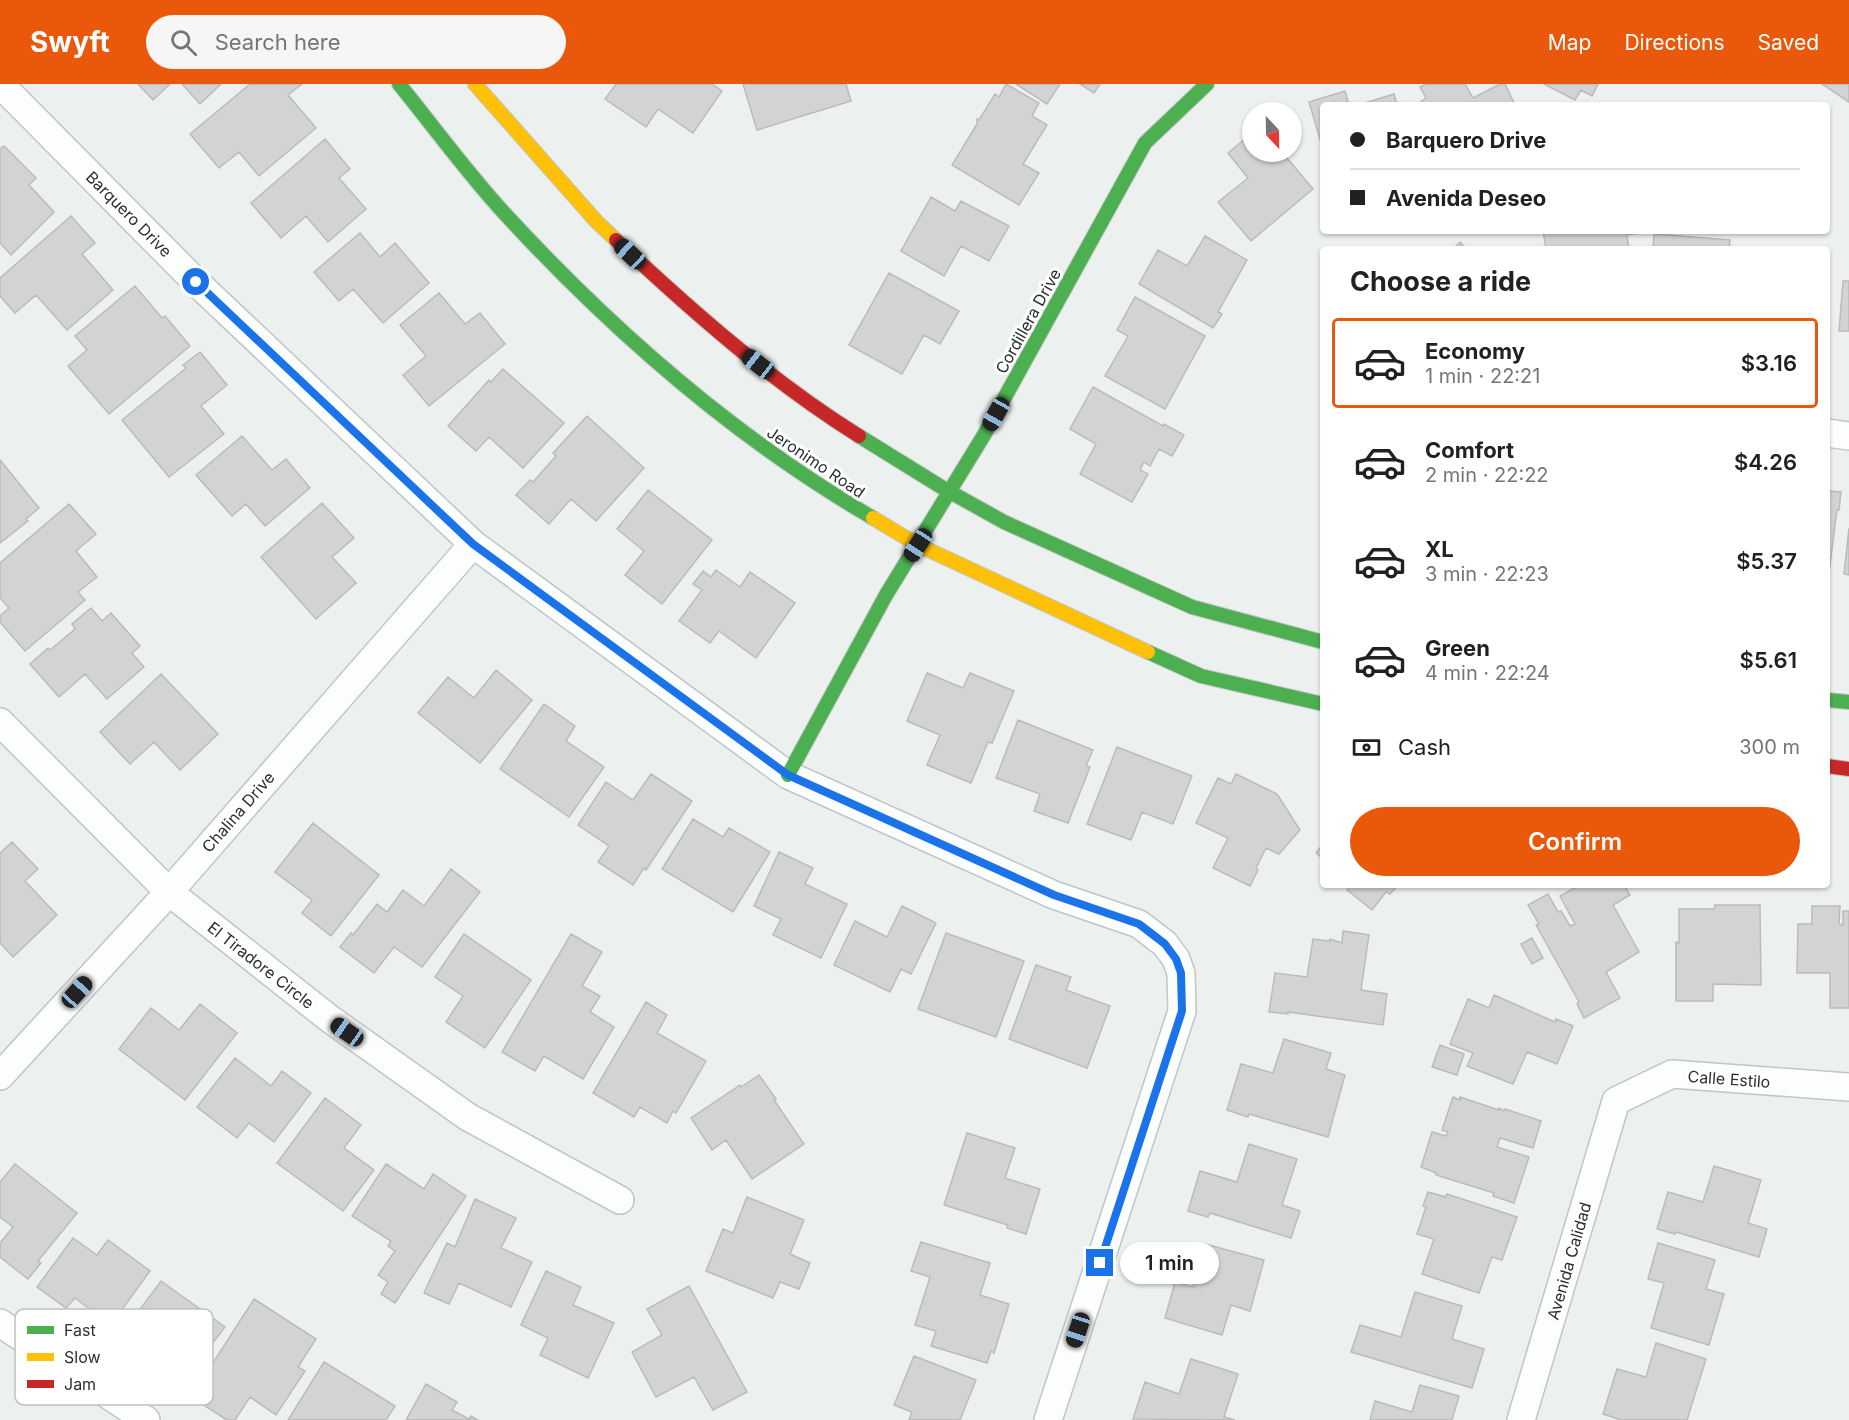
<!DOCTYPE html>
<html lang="en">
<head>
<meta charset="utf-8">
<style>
  :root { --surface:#fff; --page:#f6f6f6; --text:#202124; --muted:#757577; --line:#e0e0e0; --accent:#ea580c }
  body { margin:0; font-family:Inter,sans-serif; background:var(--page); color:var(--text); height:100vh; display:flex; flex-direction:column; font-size:22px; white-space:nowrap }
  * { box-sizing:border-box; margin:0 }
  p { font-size:20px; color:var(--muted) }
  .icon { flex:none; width:33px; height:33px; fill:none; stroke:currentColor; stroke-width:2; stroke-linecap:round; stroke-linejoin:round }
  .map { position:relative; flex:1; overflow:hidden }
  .drawer { position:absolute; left:1320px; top:162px; width:510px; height:642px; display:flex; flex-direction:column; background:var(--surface); border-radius:6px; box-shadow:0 2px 4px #0004 }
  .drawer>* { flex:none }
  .banner { position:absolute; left:1320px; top:18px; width:510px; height:132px; border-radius:6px; box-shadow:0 2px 4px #0004; display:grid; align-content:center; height:132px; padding:0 30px; background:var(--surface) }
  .needle { width:39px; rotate:158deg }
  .buttons { position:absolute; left:1242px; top:18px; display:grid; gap:12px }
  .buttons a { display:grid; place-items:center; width:60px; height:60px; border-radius:50%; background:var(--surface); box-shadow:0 2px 4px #0004; font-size:30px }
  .end { position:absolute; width:27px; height:27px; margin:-14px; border:8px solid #1a73e8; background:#fff; box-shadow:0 0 0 3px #fff }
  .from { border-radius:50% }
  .bubble { position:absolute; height:42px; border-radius:21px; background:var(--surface); box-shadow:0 2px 4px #0004; font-size:20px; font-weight:600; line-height:42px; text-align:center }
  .car { position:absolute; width:18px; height:36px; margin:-18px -9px; border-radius:8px; box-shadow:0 0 4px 2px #0007; background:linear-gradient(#222 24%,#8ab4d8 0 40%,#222 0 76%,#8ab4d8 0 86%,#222 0) }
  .banner b { display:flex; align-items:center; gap:21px; height:57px; font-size:22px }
  .banner b+b { border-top:2px solid var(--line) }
  .banner i { width:15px; height:15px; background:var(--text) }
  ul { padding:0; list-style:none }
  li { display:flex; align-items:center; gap:18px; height:90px; margin:0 12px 9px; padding:0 18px; border:3px solid transparent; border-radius:6px }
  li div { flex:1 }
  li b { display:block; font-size:22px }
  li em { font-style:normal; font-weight:600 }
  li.active { border-color:var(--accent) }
  li>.icon { width:54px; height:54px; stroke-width:1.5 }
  h2 { padding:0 30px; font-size:27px; line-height:72px }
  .pay { display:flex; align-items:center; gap:15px; height:66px; padding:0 30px; font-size:22px }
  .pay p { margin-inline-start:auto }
  .primary-button { display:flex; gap:12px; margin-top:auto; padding:12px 30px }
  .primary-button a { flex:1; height:69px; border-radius:36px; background:var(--accent); color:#fff; font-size:24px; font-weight:600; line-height:69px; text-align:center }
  header { display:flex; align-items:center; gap:36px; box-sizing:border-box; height:84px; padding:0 30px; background:var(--accent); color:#fff }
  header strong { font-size:28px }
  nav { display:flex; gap:33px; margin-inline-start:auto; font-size:21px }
  .search { width:420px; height:54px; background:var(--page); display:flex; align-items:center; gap:15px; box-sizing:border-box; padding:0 21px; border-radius:33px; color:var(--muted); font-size:22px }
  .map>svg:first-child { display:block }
  .building { fill:#d3d3d3; stroke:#babbbb; stroke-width:1.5 }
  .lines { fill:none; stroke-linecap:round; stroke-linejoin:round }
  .street-casing { stroke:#c1c5c4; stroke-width:30 }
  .fast-casing { stroke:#c1c5c4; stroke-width:16 }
  .slow-casing { stroke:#c1c5c4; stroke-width:16 }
  .jam-casing { stroke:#c1c5c4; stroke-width:16 }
  .street { stroke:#fcfdfd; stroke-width:27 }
  .fast { stroke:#4caf50; stroke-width:14 }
  .slow { stroke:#ffc107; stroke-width:14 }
  .jam { stroke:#c62828; stroke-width:14 }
  .route { stroke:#1a73e8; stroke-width:8 }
  .labels { text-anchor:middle; stroke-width:6; stroke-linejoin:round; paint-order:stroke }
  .street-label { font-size:16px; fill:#2b2f2e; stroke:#fff }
  .key { fill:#fff; stroke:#bfc1c0; stroke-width:1.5 }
  .key-label { font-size:16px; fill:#2b2f2e }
</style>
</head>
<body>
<header>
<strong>Swyft</strong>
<div class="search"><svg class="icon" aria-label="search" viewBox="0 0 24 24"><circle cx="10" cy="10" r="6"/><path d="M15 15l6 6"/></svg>Search here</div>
<nav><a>Map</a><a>Directions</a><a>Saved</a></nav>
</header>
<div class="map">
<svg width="1849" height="1336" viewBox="0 0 1849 1336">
  <rect width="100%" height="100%" fill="#ecf1ef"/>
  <!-- building -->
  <path class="building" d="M138,0H170L153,16Z
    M182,0H221L200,20Z
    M250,0H302L288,11L316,44L259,92L239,68L219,84L190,50Z
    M616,0H712L722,7L693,49L658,25L646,43L605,15Z
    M743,0H846L851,17L757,46Z
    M1006,0L1039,19L1032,32L1047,41L1023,80L1039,89L1019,121L952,81L977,40V35L979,36L995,10L999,13Z
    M1016,0H1060L1047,20Z
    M1080,0H1100L1094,9Z
    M1426,0H1465L1473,14L1500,0H1505L1515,21H1416L1426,14L1420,3Z
    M1544,0H1598L1592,12L1581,6L1575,16Z
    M1822,0H1849V18Z
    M1345,7L1349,21H1323V65L1309,18Z
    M1394,10L1397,21H1358Z
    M1252,49V68H1282L1313,105L1251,157L1218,118L1248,94L1228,69Z
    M325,55L350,85L339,94L366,125L328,158L306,132L281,154L251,119Z
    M4,62L36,94L29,101L54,128L11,171L0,159V65Z
    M931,113L955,127L961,117L1009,142L989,177L961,162L944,192L901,167Z
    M71,132L95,159L82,170L113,206L67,246L36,211L15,229L0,212V194Z
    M1543,147H1639V149L1627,151L1629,165H1546Z
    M360,149L380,173L395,159L429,199L383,239L353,205L339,217L314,188Z
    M1654,150L1730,156L1729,165H1653Z
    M1205,152L1247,176L1218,228L1222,230L1213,244L1139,200L1158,166L1187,182Z
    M1460,158L1466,165H1453Z
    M889,189L959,227L940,260L924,251L902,290L849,261Z
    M1843,197H1849V247H1839Z
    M135,202L162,234L165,232L190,262L109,330L68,282L87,266L75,252Z
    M439,209L465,240L480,229L505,260L429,322L403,291L426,272L400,241Z
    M1135,213L1205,252L1165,325L1105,292L1128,252L1117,246Z
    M200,268L227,301L201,322L224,350L169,393L122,336L186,284L183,281Z
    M503,285L564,339L523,384L489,353L476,367L448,342L489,296L491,298Z
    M1093,303L1163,342L1164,340L1184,351L1172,372L1159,365L1150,382L1144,378L1140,386L1148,390L1132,418L1080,390L1096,360L1070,345Z
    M587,332L644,384L596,437L571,415L549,440L516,411L530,396L533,398L556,372L553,369Z
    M242,352L272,386L286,375L310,404L265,442L246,420L232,432L196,391Z
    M0,376L39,424L26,435L28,437L0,459Z
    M648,406L712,456L662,520L625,491L644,467L617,445Z
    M1827,407L1841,408L1839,426H1837L1827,504Z
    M322,419L354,454L332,473L356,499L316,535L261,473Z
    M69,420L96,450L76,467L97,493L78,508L85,516L25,567L0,538V532L9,524L0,514V479Z
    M1849,444V491L1844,490Z
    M716,486L740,503L750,488L795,519L756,574L719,547L710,559L679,537L702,506L693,500L703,487L711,493Z
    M91,524L102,537L111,529L140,562L132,569L144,583L107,615L85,590L59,613L30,580L48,564L50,566L75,545L72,540Z
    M496,586L532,616L480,679L418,629L448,593L474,614Z
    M927,589L963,604L970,589L1014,607L992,659L988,658L971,699L927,681L940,651L907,637Z
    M161,590L218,650L180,686L154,658L130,680L100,648Z
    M544,620L575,642L566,657L604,683L569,733L500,685Z
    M1018,636L1093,666L1086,682L1090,683L1068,739L1034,727L1040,710L996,694Z
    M1117,663L1192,692L1173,740L1142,728L1131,756L1087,740Z
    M651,690L692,717L646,786L644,784L633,801L598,778L609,762L578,741L606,698L633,716Z
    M1236,690L1277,710L1300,746L1279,770L1266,764L1256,784L1258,786L1250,802L1213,784L1228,754L1196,739L1218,694L1231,700Z
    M693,735L723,753L729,744L770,768L733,828L662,785Z
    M313,739L379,791L331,852L302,829L312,816L275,788Z
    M12,758L38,785L25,797L57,831L13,873L0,859V769Z
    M1323,760V775L1316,769Z
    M779,768L813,784L805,800L847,820L821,874L773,851L781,835L754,822Z
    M451,785L480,808L422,883L394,863L374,889L340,863L351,849L353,851L377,820L387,828L403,806L424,822Z
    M1351,801H1398L1390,810L1386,808L1372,826L1347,806Z
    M1580,801H1602L1603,803L1607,801H1624L1630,811L1613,821L1639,868L1606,888L1620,914L1584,934L1577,920L1579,918L1536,841L1539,840L1528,821L1548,810L1558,828L1561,827L1570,842L1575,840L1560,812Z
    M1715,821H1760L1761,901L1713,900V917H1676V858L1679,859V825H1714Z
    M902,822L936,839L911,890L901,885L890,908L834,881L855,837L887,853Z
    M1812,822H1840L1839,840L1843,841V827H1849V924H1830V889H1797L1798,840H1812Z
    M1343,847L1369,851L1361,906L1387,910L1383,941L1288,928V930L1269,928L1275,889L1307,893L1313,855L1330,857V855L1342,859Z
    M946,849L1024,877L996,953L918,925Z
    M464,850L531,896L485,964L446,938L463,912L435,893Z
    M571,850L602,868L582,902L600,912L590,928L614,943L583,995L544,972L535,987L502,968Z
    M1532,854L1543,874L1532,880L1521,860Z
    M1036,881L1071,893L1066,906L1110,922L1087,984L1009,955Z
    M1494,911L1555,938L1556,935L1573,942L1557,980L1527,968L1513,1000L1467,982L1473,969L1450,960L1468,915L1489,924Z
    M646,918L667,931L657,949L706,977L676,1029L673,1027L667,1039L640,1023L634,1033L593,1009Z
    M200,920L237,949L185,1016L119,965L151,924L179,946Z
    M1284,955L1331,969L1326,985L1345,991L1328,1053L1249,1030L1248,1033L1227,1026L1241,980L1273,989Z
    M1440,961L1464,970L1457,991L1432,983Z
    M235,974L271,1002L282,987L311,1009L274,1058L249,1039L237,1054L197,1023Z
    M759,991L776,1015L774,1016L804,1060L752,1095L726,1056L712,1066L691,1034L740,1001L741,1003Z
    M1453,1013L1460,1016V1013L1499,1026V1024L1504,1027L1505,1025L1541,1037L1533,1064L1500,1054L1497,1063L1529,1073L1514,1119L1493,1112L1494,1109L1436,1091V1089L1421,1083L1432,1048L1446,1052L1448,1048L1442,1046Z
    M325,1014L361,1041L344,1064L374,1086L343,1127L277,1079Z
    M967,1049L1015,1064L1005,1094L1040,1105L1026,1150L1007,1144L1008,1141L944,1121Z
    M1249,1060L1297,1075L1282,1121L1300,1127L1291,1154L1210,1129L1208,1133L1188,1127L1200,1087L1237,1098Z
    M15,1080L77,1129L38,1177L41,1179L28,1195L0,1173V1159L13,1143L0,1133V1098Z
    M386,1080L424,1105L433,1090L466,1112L395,1219L381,1210L388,1198L378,1191L395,1167L388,1162L391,1157L352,1132Z
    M1714,1082L1761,1096L1748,1139L1767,1145L1759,1173L1676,1148L1675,1150L1657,1145L1668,1108L1703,1118Z
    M1428,1108L1446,1113L1447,1110L1517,1133L1502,1176L1492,1173L1479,1209L1422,1190L1434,1155L1417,1150L1426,1123L1423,1122Z
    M747,1113L804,1136L790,1170L810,1179L799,1205L780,1198L773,1214L706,1187L723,1145L733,1149Z
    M475,1115L516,1134L501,1164L532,1178L511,1223L459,1199L449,1220L424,1209L447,1159L455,1163Z
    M73,1154L97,1171L108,1156L150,1187L111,1241L75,1214L66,1224L37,1203Z
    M921,1158L990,1179L980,1211L1009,1220L994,1269L991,1267L987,1279L931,1262L936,1247L915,1241L930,1193L911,1187Z
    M1658,1159L1715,1176L1706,1205L1724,1210L1709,1261L1651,1244L1664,1199L1648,1195Z
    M1205,1160L1264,1176L1250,1227L1231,1221L1222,1251L1165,1234L1175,1198L1193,1203Z
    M546,1187L581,1203L573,1221L614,1239L588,1294L540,1271L548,1254L521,1241Z
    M161,1197L225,1243L176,1308L143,1283L162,1257L132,1236Z
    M689,1202L747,1308L713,1326L694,1293L656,1313L632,1268L662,1251L647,1225Z
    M1415,1208L1462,1222L1452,1255L1484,1265L1472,1304L1351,1268L1360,1241L1401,1253Z
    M254,1215L316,1255L298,1283L305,1287L276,1331L250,1313L235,1336H227L191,1313Z
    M1656,1259L1706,1275L1687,1336H1621L1603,1330L1617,1285L1646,1293Z
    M914,1272L976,1296L960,1336H909L912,1328L894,1321Z
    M1191,1275L1238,1290L1224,1333L1235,1336L1133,1335L1145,1298L1179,1310Z
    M324,1278L395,1322L386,1336H288Z
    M426,1300L457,1318L452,1326L469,1335L471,1332L478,1336H406Z
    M1420,1301L1459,1312L1452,1336H1370L1375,1317L1412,1328Z"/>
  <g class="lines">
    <!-- street casing -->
    <g class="street-casing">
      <path id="street" d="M0,0L196,198L473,460L788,691L1054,811L1139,840L1165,860L1176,875L1181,889L1182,927L1048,1336
        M1827,349L1849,352
        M0,638L169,808L330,935L468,1033L620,1116
        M0,992L169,808L473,460
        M0,1239L146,1336
        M1521,1336L1616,1017L1672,990L1849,1003"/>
    </g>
    <!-- fast casing -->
    <g class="fast-casing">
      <path id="fast" d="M399,0C434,43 468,90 506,131C613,247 735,354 873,434
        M859,352L943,404L1004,438L1192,523L1323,558
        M1148,568L1201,592L1323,620
        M1827,616L1849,618
        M788,691L886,511L984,351L1145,59L1207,0"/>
    </g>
    <!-- slow casing -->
    <g class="slow-casing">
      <path id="slow" d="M475,0L596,137L616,156
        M873,434L918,461L1148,568"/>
    </g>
    <!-- jam casing -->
    <g class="jam-casing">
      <path id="jam" d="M616,156C692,227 771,297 859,352
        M1827,682L1849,685"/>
    </g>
    <!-- street -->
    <use href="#street" class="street"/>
    <!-- fast -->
    <use href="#fast" class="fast"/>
    <!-- slow -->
    <use href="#slow" class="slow"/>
    <!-- jam -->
    <use href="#jam" class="jam"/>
  </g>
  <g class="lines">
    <!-- route -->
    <path class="route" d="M196,198L473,460L788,691L1054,811L1139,840L1165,860L1176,875L1181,889L1182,927L1100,1179"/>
  </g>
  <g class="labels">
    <!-- street labels -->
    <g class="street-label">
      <text transform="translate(129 130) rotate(45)" y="6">Barquero Drive</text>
      <text transform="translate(1028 237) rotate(-61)" y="6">Cordillera Drive</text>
      <text transform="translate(816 378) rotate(34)" y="6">Jeronimo Road</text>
      <text transform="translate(238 728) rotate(-49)" y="6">Chalina Drive</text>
      <text transform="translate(261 881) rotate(38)" y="6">El Tiradore Circle</text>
      <text transform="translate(1729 995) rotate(4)" y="6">Calle Estilo</text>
      <text transform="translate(1569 1177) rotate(-74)" y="6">Avenida Calidad</text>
    </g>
  </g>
  <!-- legend -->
  <rect x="15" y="1225" width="198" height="96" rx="9" class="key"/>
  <rect x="27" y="1242" width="27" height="8" fill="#4caf50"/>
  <rect x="27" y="1269" width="27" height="8" fill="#ffc107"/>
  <rect x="27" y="1296" width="27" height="8" fill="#c62828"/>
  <g class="key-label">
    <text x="64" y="1252">Fast</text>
    <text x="64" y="1279">Slow</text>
    <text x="64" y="1306">Jam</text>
  </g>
</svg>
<div class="buttons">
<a><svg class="needle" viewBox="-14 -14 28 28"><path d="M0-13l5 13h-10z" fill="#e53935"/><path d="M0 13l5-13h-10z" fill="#757577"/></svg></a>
</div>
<i class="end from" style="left:196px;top:198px"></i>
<i class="end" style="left:1100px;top:1179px"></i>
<div class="bubble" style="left:1120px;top:1158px;width:99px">1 min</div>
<i class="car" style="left:630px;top:170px;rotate:313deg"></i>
<i class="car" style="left:758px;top:280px;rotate:308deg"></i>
<i class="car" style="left:996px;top:330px;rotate:209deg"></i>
<i class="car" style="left:918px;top:461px;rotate:213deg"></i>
<i class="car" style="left:77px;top:908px;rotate:42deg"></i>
<i class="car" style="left:347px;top:948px;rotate:305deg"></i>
<i class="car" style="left:1078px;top:1246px;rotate:198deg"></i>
<div class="banner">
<b><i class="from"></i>Barquero Drive</b>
<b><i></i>Avenida Deseo</b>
</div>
<section class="drawer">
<h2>Choose a ride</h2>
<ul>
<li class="active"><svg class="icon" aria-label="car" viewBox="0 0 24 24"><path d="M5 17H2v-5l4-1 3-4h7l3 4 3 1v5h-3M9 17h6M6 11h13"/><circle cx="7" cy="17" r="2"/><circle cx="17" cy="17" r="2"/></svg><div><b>Economy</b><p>1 min · 22:21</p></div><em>$3.16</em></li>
<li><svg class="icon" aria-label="car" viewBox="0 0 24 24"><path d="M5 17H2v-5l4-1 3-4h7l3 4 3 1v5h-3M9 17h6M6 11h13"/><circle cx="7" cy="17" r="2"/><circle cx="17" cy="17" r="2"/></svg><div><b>Comfort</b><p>2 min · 22:22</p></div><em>$4.26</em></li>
<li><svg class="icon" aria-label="car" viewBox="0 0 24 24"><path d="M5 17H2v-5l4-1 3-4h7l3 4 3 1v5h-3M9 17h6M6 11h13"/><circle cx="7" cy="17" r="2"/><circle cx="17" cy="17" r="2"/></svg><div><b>XL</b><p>3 min · 22:23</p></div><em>$5.37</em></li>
<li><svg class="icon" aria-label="car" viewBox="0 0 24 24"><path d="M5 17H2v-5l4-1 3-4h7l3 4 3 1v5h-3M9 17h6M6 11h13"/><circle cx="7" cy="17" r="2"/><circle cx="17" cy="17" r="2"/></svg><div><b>Green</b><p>4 min · 22:24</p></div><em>$5.61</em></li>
</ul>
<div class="pay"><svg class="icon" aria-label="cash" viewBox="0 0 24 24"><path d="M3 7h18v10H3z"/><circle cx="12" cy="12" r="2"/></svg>Cash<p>300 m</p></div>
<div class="primary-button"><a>Confirm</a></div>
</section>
</div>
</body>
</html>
